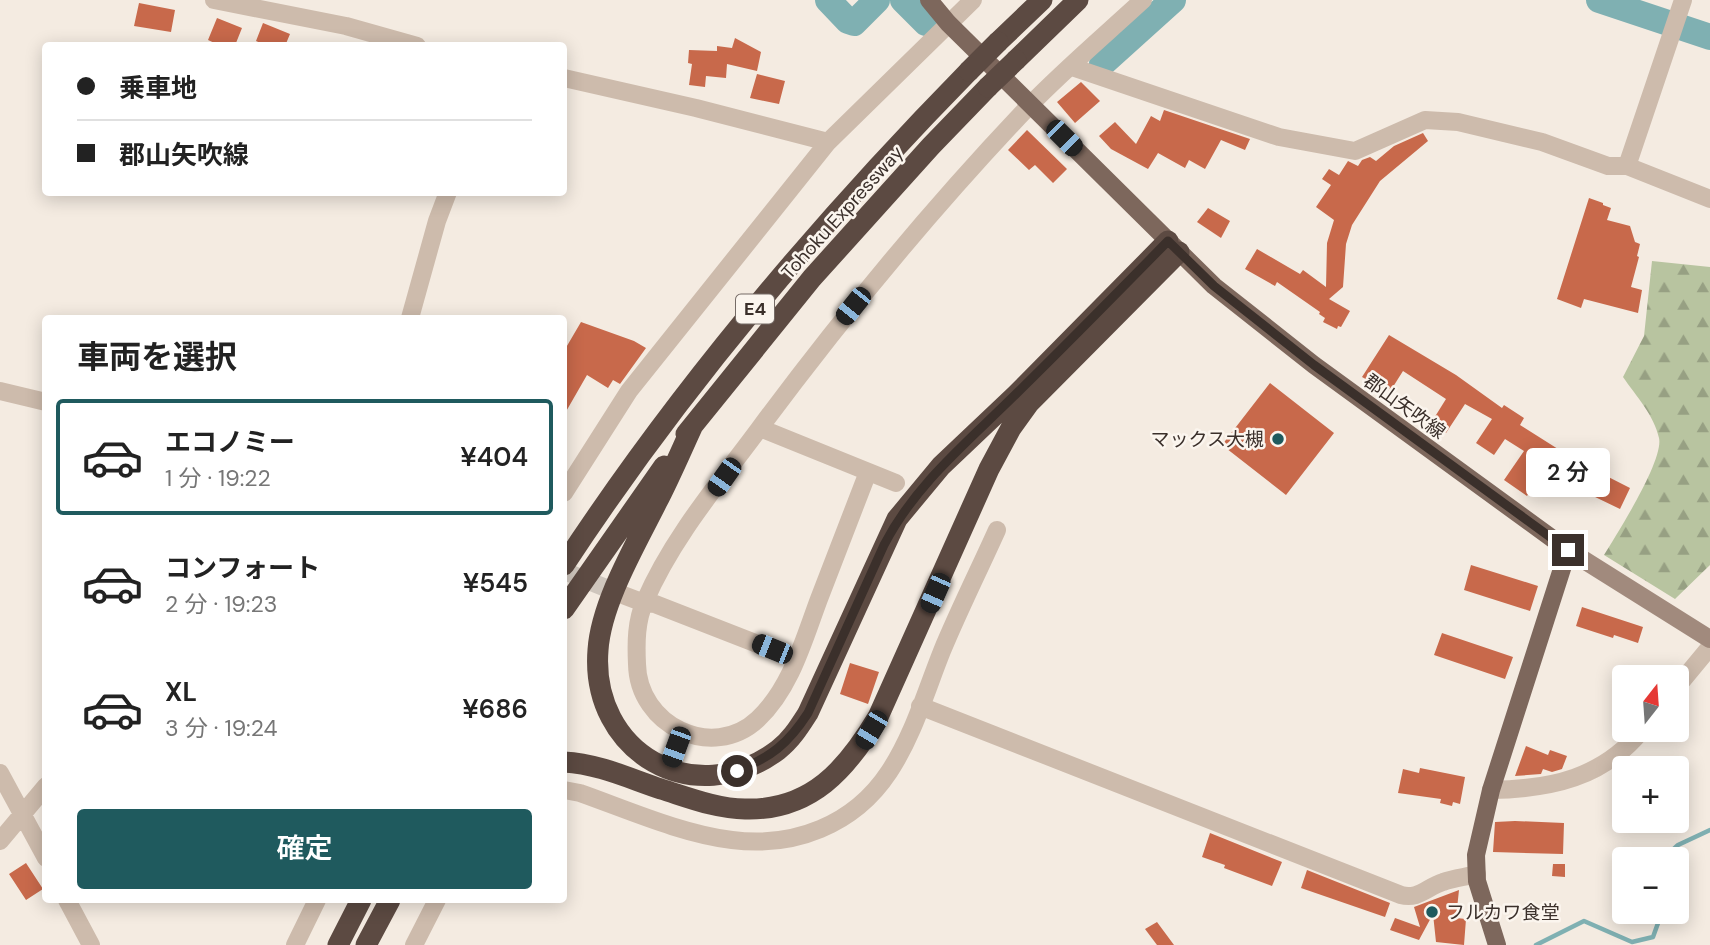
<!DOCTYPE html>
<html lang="ja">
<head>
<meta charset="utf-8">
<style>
  :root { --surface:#fff; --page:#f2f2f2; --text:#222; --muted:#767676; --line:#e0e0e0; --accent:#1f5a5e }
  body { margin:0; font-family:"DM Sans","Noto Sans JP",sans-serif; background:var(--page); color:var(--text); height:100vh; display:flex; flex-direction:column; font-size:26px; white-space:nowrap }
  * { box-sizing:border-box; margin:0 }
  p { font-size:23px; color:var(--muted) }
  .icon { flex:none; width:38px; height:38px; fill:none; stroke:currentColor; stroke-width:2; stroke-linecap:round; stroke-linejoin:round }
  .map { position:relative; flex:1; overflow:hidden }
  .details { position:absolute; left:42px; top:315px; width:525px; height:588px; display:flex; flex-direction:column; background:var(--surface); border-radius:7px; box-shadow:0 4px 18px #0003 }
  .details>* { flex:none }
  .top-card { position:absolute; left:42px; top:42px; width:525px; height:154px; border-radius:7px; box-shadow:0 4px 18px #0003; display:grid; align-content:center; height:154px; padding:0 35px; background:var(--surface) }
  .needle { width:46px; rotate:17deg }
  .buttons { position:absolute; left:1612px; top:665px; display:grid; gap:14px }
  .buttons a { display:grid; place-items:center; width:77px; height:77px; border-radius:7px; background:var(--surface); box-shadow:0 4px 18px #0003; font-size:35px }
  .end { position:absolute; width:32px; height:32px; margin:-16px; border:9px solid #3b302b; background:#fff; box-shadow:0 0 0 4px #fff }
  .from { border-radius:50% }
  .bubble { position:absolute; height:49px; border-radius:7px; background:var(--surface); box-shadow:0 4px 18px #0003; font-size:23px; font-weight:600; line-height:49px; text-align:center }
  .car { position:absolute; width:21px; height:42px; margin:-21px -10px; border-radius:9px; box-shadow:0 0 5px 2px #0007; background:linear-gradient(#222 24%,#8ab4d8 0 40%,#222 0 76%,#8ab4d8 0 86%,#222 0) }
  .top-card b { display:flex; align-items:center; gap:24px; height:66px; font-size:26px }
  .top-card b+b { border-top:2px solid var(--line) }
  .top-card i { width:18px; height:18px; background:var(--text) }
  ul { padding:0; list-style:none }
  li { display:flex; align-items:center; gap:21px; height:116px; margin:0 14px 10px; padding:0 21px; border:4px solid transparent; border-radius:7px }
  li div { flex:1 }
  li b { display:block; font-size:26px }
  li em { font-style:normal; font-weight:600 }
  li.active { border-color:var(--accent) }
  li>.icon { width:63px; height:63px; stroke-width:1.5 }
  h2 { padding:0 35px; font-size:32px; line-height:84px }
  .button { display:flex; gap:14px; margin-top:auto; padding:14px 35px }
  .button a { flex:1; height:80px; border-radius:7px; background:var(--accent); color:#fff; font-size:28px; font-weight:600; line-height:80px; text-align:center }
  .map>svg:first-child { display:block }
  .forest { fill:url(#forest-firs) }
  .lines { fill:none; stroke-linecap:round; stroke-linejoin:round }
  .stream { stroke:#7fb0b2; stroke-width:4.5 }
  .river { stroke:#7fb0b2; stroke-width:26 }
  .building { fill:#c8694b }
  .street-tunnel { stroke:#cfc6bd; stroke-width:18; stroke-dasharray:18 9; stroke-linecap:butt }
  .street { stroke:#cdbbac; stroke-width:18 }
  .secondary { stroke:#a18a7d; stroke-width:18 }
  .primary { stroke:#7d675c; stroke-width:18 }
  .highway { stroke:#5c4a42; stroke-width:21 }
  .highway-bridge { stroke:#5c4a42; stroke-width:21 }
  .route { stroke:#3b302b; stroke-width:9 }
  .poi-dot { fill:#1f5a5e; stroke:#fbf5ee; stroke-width:2.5 }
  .labels { text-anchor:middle; stroke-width:5; stroke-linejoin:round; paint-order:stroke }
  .shield { fill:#fbf5ee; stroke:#756b66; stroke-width:2 }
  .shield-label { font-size:18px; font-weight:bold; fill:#3b302b }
  .street-label { font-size:19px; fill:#3b302b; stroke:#fbf5ee }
  .poi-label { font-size:19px; fill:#3b302b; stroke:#fbf5ee; text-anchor:end }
</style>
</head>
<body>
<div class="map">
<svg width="1710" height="945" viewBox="0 0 1710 945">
  <defs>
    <pattern id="forest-firs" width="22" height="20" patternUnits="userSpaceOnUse" patternTransform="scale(1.75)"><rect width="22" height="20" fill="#b8c4a0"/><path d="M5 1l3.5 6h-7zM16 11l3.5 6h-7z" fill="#97a083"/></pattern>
  </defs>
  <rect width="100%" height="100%" fill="#f4ebe1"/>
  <!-- forest -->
  <path class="forest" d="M1652,261L1710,267V565L1675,599L1604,555C1617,534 1664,460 1659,438C1654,415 1636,396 1623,377L1644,336Z"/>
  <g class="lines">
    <!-- stream -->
    <path class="stream" d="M1663,859L1678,845L1710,830
      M1536,945L1584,921L1632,942L1653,937L1662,912"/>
    <!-- river -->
    <path class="river" d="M828,0L848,21L854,23L877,0
      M903,0L926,23
      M1599,0L1710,37
      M1102,64L1173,0"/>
  </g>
  <!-- building -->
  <path class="building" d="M139,3L175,10L171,32L134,26Z
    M217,18L242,28L236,43L234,42L232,46H221L208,40Z
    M263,23L290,34L285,46H267L256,41Z
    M735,38L761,52L757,71L727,64L726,78L706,76L705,87L689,85L692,64L688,63L689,50L717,51V46L732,48Z
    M757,74L785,81L779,104L750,98Z
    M1081,82L1100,101L1075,123L1057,102Z
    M1164,110L1250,139L1245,150L1221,140L1205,169L1189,160L1185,168L1158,153L1148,169L1111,149L1099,136L1115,122L1136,144L1151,116L1160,121Z
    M1027,130L1067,169L1053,183L1035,165L1029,170L1008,150Z
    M1423,133L1428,141L1380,181L1352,225L1346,244L1343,287L1329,299L1350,311L1341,327L1338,326L1337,329L1323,322L1325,318L1319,314L1320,312L1277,282L1275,286L1245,269L1257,249L1300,274L1303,270L1326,287L1327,243L1334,220L1316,207L1331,185L1322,179L1329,169L1339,175L1348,161L1358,166L1362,160L1370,157L1376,161L1394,146Z
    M1589,198L1603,203V205L1611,208L1607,220L1630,226L1635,242L1640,244L1637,256L1639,257L1631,287L1642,290L1638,313L1584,299L1581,308L1557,299Z
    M1208,208L1230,221L1221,238L1197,222Z
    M581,322L634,341L646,348L620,384L613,380L608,388L587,375L564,415V351Z
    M1389,335L1456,375L1502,408L1504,405L1524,418L1520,425L1558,449L1551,461L1540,457L1529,475L1537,481L1527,496L1504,480L1524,451L1505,439L1494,455L1476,443L1492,419L1465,404L1446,433L1431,423L1446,399L1403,371L1391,390L1389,389L1388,391L1362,377Z
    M1270,383L1334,433L1286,495L1222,445Z
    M1575,460L1630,488L1620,509L1564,482Z
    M1471,565L1538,586L1530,611L1464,590Z
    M1582,607L1643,627L1638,643L1614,635L1613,638L1576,626Z
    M1442,633L1513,657L1505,679L1434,655Z
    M850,663L879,672L868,704L840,694Z
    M1526,746L1548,755L1550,750L1567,756L1562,769L1552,772L1543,769L1541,774L1515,776Z
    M1420,768L1465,777L1460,804L1453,802L1452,806L1440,803L1441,799L1398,793L1403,769L1419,773Z
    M1515,821L1564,823L1563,854L1493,852L1495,822Z
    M1210,833L1282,862L1272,886L1224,868L1225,865L1202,857Z
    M26,863L43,889L26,900L9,874Z
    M1553,864H1565V877L1552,876Z
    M1307,870L1390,903L1385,917L1301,888Z
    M1459,890L1456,918L1466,919L1464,945L1436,942L1433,914L1419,940L1390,930L1395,918L1420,927L1414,907Z
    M1157,922L1174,945H1157L1145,929Z"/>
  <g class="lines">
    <!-- street-tunnel -->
    <path class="street-tunnel" d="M564,571L623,595"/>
    <!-- street -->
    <path class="street" d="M214,0L346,26L417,46
      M1072,67L1279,137L1355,151L1425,120L1458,122L1542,142L1608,166H1627L1710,199
      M564,78L696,108L828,142
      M1627,166L1683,0
      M410,318L437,221L448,192
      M0,391L46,402
      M760,428L896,483
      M868,472C852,514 836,556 819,599C804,639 791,688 758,719C712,762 638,725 637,664C636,643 636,621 645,601C672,538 719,483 759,429C843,316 932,208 1029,106C1065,69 1105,35 1143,0
      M564,493L629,391L828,142L973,0
      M623,595L644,603L655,604L796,659
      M1676,688L1710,647
      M920,706L1401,895C1418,900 1427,887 1443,882C1454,878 1466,877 1477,874
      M671,761L682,732
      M0,773L46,858
      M564,790L580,793C628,810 682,834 732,840C794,848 854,825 889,772C913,736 926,691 942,651C959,610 979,570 997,530
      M1491,790C1551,789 1603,778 1642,730
      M0,841L46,786
      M67,900L91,945
      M295,945L317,900
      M414,945L437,900"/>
    <!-- secondary -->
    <path class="secondary" d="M1568,550L1710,639"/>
    <!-- primary -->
    <path class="primary" d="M929,0L948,23L1214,286L1314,365L1568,550L1491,790L1476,855L1477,881L1497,945"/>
    <!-- highway -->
    <path class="highway" d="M998,42L1042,0
      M1016,60L1078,0
      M693,425C681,451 670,477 657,502C636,544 601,603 598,650C590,752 694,813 778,750C791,740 799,727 808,713L897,519L941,466L1016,395L1168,241
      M686,434L812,278L931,146L988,87
      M564,565C681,387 820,223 969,71
      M564,609L664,466
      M564,762C599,764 628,778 661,789C687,797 717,809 745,809C811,811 847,769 878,717L989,469L1011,428L1029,403L1179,252
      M338,945L361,900
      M366,945L390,900"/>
    <!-- highway-bridge -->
    <path class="highway-bridge" d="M969,71L998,42
      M988,87L1016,60"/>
  </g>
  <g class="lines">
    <!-- route -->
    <path class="route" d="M737,771C771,757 788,744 808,713L884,545C916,483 969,441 1017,393C1068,343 1118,292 1168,241L1214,286L1314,365L1568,550"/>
  </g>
  <!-- markers -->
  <g class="poi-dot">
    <circle cx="1278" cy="439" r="7"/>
    <circle cx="1432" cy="912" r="7"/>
  </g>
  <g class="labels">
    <!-- shield labels -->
    <rect class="shield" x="736" y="294.5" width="38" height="29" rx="5"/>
    <g class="shield-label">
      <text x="755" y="315">E4</text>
    </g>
    <!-- street labels -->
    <g class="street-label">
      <text transform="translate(842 212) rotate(-48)" y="7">Tohoku Expressway</text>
      <text transform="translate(1405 406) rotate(36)" y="7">郡山矢吹線</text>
    </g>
    <!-- poi labels -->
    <g class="poi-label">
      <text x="1264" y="446">マックス大槻</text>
      <text x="1446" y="919" text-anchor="start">フルカワ食堂</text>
    </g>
  </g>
</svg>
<div class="buttons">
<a><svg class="needle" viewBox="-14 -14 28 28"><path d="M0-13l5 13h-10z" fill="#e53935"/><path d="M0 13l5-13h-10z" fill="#767676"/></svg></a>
<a>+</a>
<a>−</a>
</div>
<i class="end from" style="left:737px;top:771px"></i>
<i class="end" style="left:1568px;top:550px"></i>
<div class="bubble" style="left:1526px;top:448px;width:84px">2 分</div>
<i class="car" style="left:1064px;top:138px;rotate:135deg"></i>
<i class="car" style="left:853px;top:306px;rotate:219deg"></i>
<i class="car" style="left:724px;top:477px;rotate:215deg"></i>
<i class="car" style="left:935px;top:593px;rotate:204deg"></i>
<i class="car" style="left:772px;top:649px;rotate:292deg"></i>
<i class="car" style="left:871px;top:730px;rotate:211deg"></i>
<i class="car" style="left:676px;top:747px;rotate:200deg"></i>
<div class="top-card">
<b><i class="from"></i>乗車地</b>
<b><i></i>郡山矢吹線</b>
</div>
<section class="details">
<h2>車両を選択</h2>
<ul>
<li class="active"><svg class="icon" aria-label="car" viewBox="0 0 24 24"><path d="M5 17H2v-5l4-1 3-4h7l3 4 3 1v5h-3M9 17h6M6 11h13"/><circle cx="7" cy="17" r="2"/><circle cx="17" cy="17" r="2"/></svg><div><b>エコノミー</b><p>1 分 · 19:22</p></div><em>¥404</em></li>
<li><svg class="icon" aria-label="car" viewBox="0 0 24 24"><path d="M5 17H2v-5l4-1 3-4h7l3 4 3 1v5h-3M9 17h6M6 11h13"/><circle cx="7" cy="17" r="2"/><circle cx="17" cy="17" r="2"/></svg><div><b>コンフォート</b><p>2 分 · 19:23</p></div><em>¥545</em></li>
<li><svg class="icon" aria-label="car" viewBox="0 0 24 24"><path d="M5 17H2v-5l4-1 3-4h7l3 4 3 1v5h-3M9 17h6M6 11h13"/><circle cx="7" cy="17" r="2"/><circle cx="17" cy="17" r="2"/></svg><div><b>XL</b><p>3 分 · 19:24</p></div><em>¥686</em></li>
</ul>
<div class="button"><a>確定</a></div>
</section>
</div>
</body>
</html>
